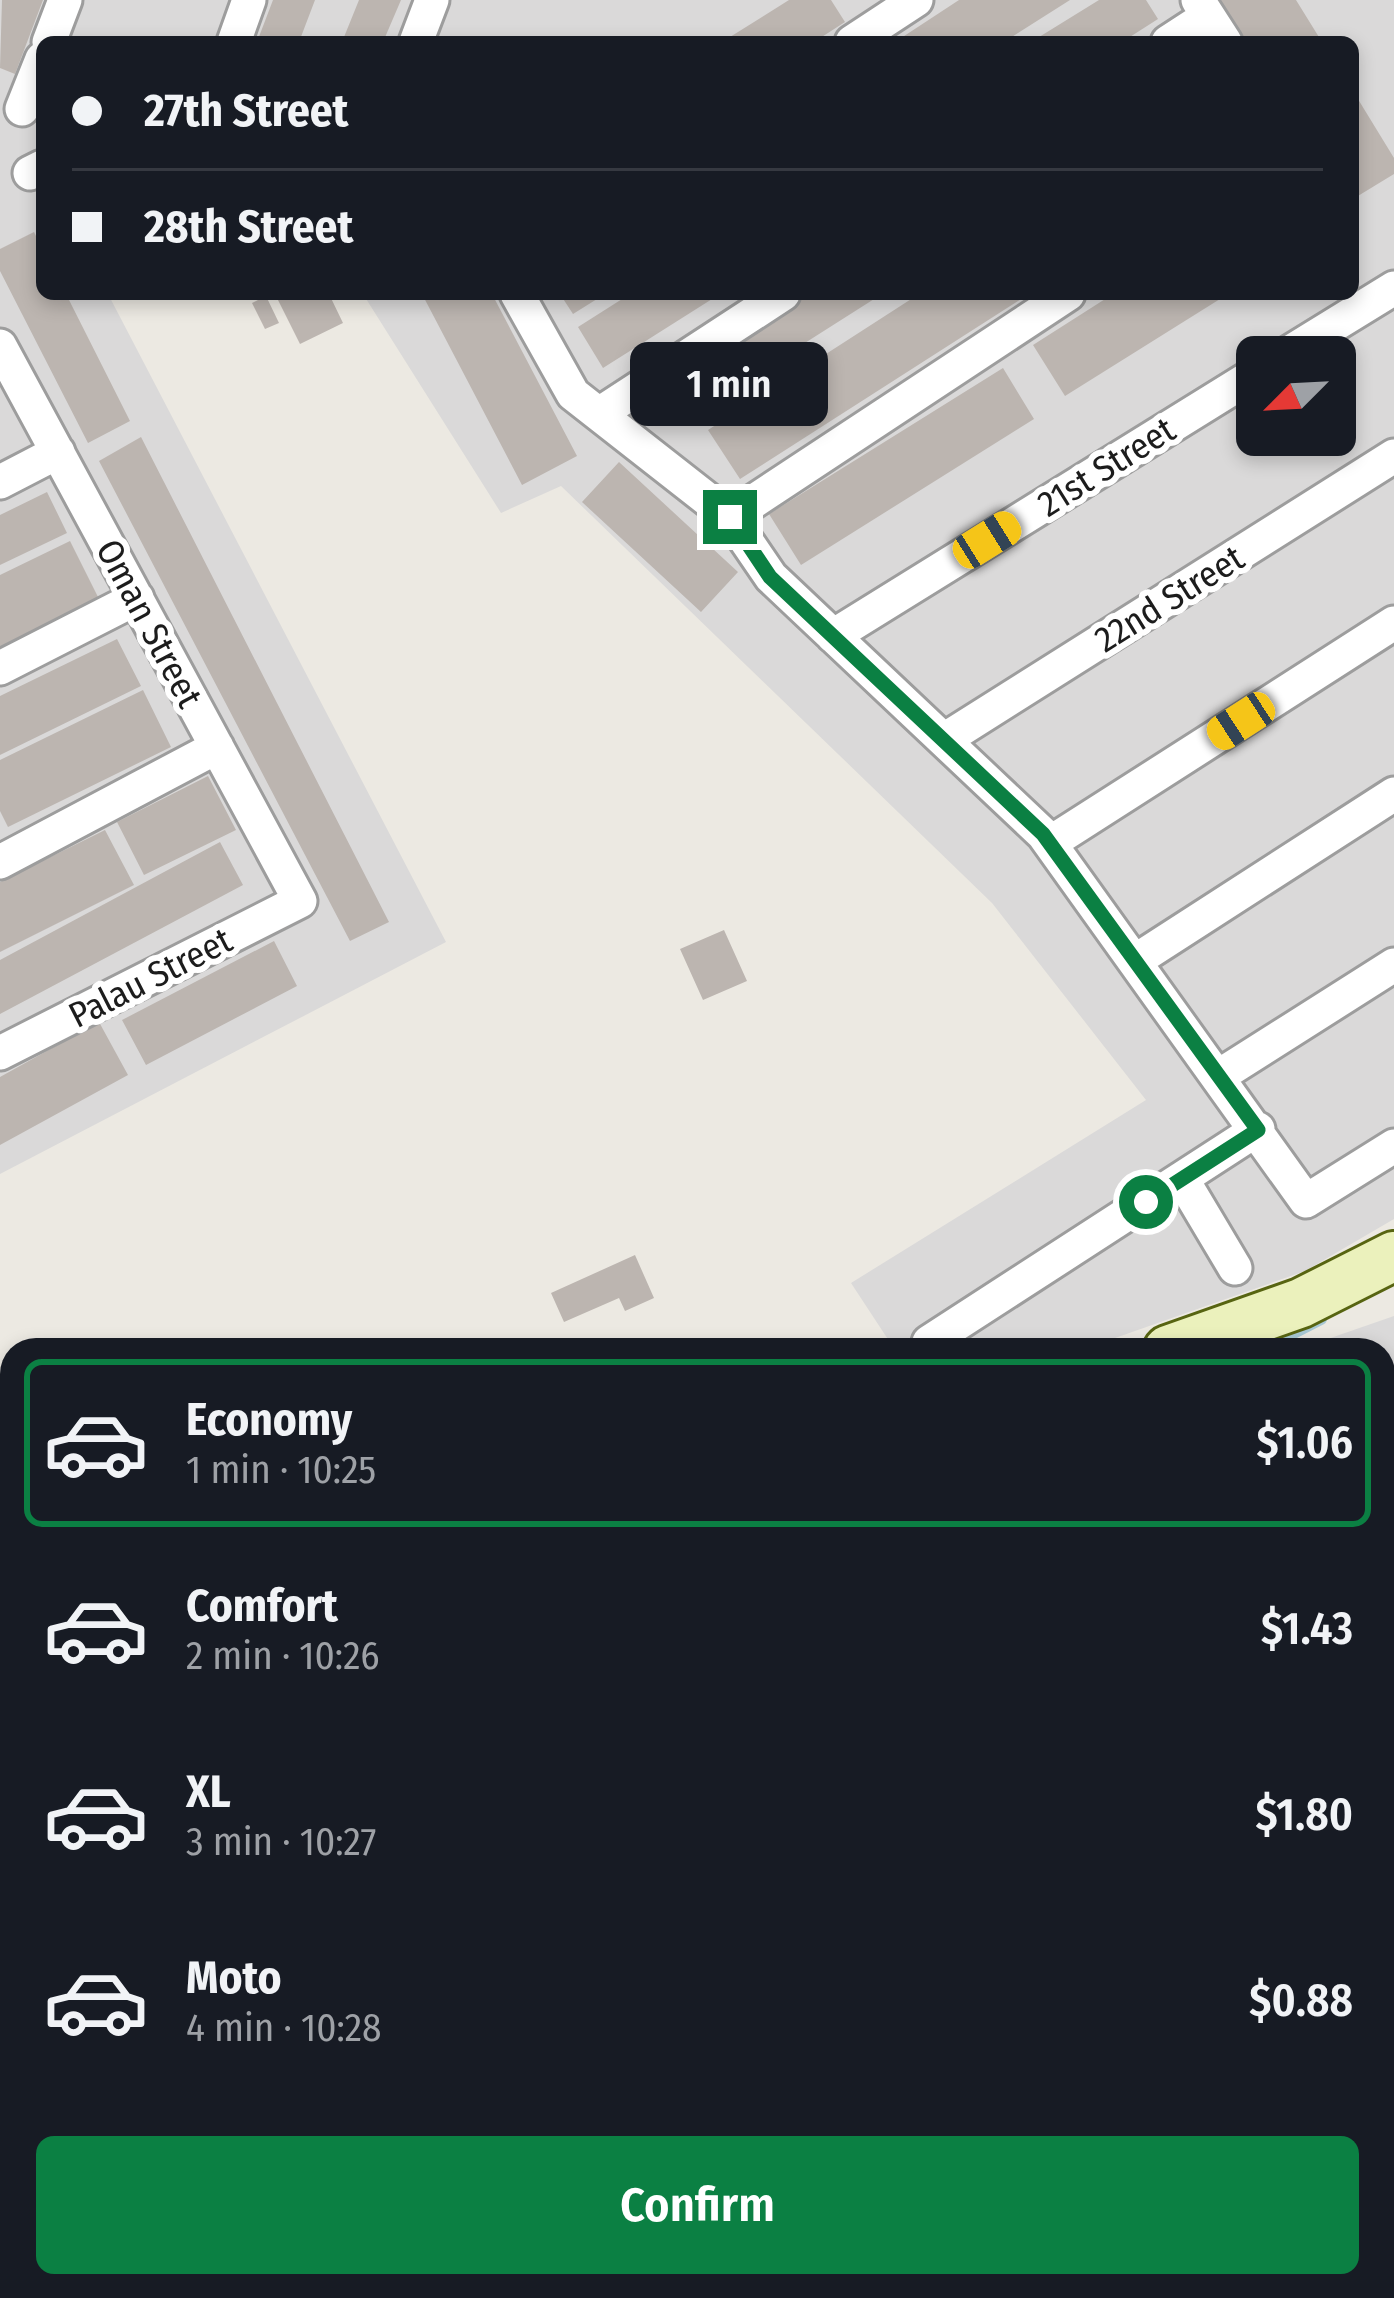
<!DOCTYPE html>
<html lang="en">
<head>
<meta charset="utf-8">
<style>
  :root { --surface:#171b24; --page:#20242c; --text:#f1f3f6; --muted:#9ea1a6; --line:#363941; --accent:#0b8043 }
  body { margin:0; font-family:"Fira Sans Condensed",sans-serif; background:var(--page); color:var(--text); height:100vh; display:flex; flex-direction:column; font-size:45px; white-space:nowrap }
  * { box-sizing:border-box; margin:0 }
  p { font-size:39px; color:var(--muted) }
  .icon { flex:none; width:66px; height:66px; fill:none; stroke:currentColor; stroke-width:2; stroke-linecap:round; stroke-linejoin:round }
  .map { position:relative; flex:1; overflow:hidden }
  .panel { position:absolute; left:0px; top:1338px; width:1395px; height:960px; display:flex; flex-direction:column; background:var(--surface); border-radius:36px 36px 0 0; box-shadow:0 6px 18px #0003 }
  .panel>* { flex:none }
  .banner { position:absolute; left:36px; top:36px; width:1323px; height:264px; border-radius:18px; box-shadow:0 6px 18px #0003; display:grid; align-content:center; height:264px; padding:0 36px; background:var(--surface) }
  .needle { width:78px; rotate:246deg }
  .tools { position:absolute; left:1236px; top:336px; display:grid; gap:24px }
  .tools a { display:grid; place-items:center; width:120px; height:120px; border-radius:18px; background:var(--surface); box-shadow:0 6px 18px #0003; font-size:60px }
  .end { position:absolute; width:54px; height:54px; margin:-27px; border:15px solid #0b8043; background:#fff; box-shadow:0 0 0 6px #fff }
  .from { border-radius:50% }
  .bubble { position:absolute; height:84px; border-radius:18px; background:var(--surface); box-shadow:0 6px 18px #0003; font-size:39px; font-weight:600; line-height:84px; text-align:center }
  .car { position:absolute; width:36px; height:72px; margin:-36px -18px; border-radius:15px; box-shadow:0 0 9px 3px #0007; background:linear-gradient(#f5c518 24%,#345 0 40%,#f5c518 0 76%,#345 0 86%,#f5c518 0) }
  .banner b { display:flex; align-items:center; gap:42px; height:114px; font-size:45px }
  .banner b+b { border-top:3px solid var(--line) }
  .banner i { width:30px; height:30px; background:var(--text) }
  ul { padding:21px 0 0; list-style:none }
  li { display:flex; align-items:center; gap:36px; height:168px; margin:0 24px 18px; padding:0 12px; border:6px solid transparent; border-radius:18px }
  li div { flex:1 }
  li b { display:block; font-size:45px }
  li em { font-style:normal; font-weight:600 }
  li.current { border-color:var(--accent) }
  li>.icon { width:108px; height:108px; stroke-width:1.5 }
  .button { display:flex; gap:24px; margin-top:auto; padding:24px 36px }
  .button a { flex:1; height:138px; border-radius:18px; background:var(--accent); color:#fff; font-size:48px; font-weight:600; line-height:138px; text-align:center }
  .map>svg:first-child { display:block }
  .residential { fill:#dad9d9; fill-rule:evenodd }
  .lines { fill:none; stroke-linecap:round; stroke-linejoin:round }
  .stream { stroke:#a8c8d4; stroke-width:12 }
  .building { fill:#bcb5b0 }
  .street-casing { stroke:#9d9d9d; stroke-width:39 }
  .secondary-casing { stroke:#576411; stroke-width:54 }
  .path { stroke:#e88977; stroke-width:8; stroke-dasharray:6 6; stroke-linecap:butt }
  .street { stroke:#fff; stroke-width:33 }
  .secondary { stroke:#ebf1bc; stroke-width:48 }
  .route { stroke:#0b8043; stroke-width:15 }
  .labels { text-anchor:middle; stroke-width:12; stroke-linejoin:round; paint-order:stroke }
  .street-label { font-size:36px; fill:#1c1c1c; stroke:#fff }
</style>
</head>
<body>
<div class="map">
<svg width="1394" height="2298" viewBox="0 0 1394 2298">
  <rect width="100%" height="100%" fill="#ece9e2"/>
  <!-- residential -->
  <path class="residential" d="M0,0H1394V1219L1305,1271L1081,1350H895L851,1283L1146,1100L992,903L561,486L501,513L363,294H1353V42H42V294H108L446,942L0,1174ZM1257,357H1335V435H1257Z
    M1394,1316V2213L1383,2199V1350H1296Z"/>
  <g class="lines">
    <!-- stream -->
    <path class="stream" d="M1244,1350L1280,1340L1321,1319
      M0,1913L12,1905"/>
  </g>
  <!-- building -->
  <path class="building" d="M2,0H43L15,74L0,68Z
    M273,0H315L299,42H257Z
    M359,0H401L383,42H342Z
    M789,0H831L845,22L814,42H722Z
    M959,0H1070L1004,42H895Z
    M1099,0H1146L1158,19L1122,42H1031Z
    M1220,0H1296L1322,42H1247Z
    M1353,91L1394,158V174L1353,199Z
    M34,232L42,248V294H66L130,421L88,443L0,271V249Z
    M275,294H329L343,323L300,344Z
    M422,294H492L577,456L522,485Z
    M560,294H605L573,314Z
    M630,294H720L603,368L578,327Z
    M807,294H882L687,418L666,384Z
    M919,294H1029L740,479L708,430Z
    M1113,294H1228L1065,396L1033,345Z
    M266,296L279,323L265,329L252,303Z
    M1003,368L1034,419L801,565L769,514Z
    M141,437L389,922L350,941L99,461Z
    M619,462L738,572L701,612L582,502Z
    M47,492L67,533L0,565V515Z
    M70,541L100,601L0,650V575Z
    M117,639L141,686L0,755V696Z
    M143,690L171,747L8,827L0,811V760Z
    M208,776L236,830L144,875L117,822Z
    M105,830L134,885L0,952V882Z
    M220,842L243,885L0,1014V960Z
    M724,930L747,981L703,1000L680,949Z
    M274,941L297,986L146,1065L122,1020Z
    M99,1022L128,1075L0,1145V1077Z
    M635,1255L654,1298L625,1311L619,1298L564,1322L551,1293Z"/>
  <g class="lines">
    <!-- street casing -->
    <g class="street-casing">
      <path id="street" d="M1198,0L1225,42
        M49,42L65,0
        M234,42L249,0
        M416,42L432,0
        M852,42L916,0
        M1168,42L1208,16
        M22,109L42,59
        M30,173L42,167
        M517,294L573,394L730,517L771,577L1043,834L1306,1201L1394,1146
        M0,346L300,901L0,1053
        M1282,357L1394,288
        M599,414L783,294
        M0,482L58,452
        M730,517L1068,294
        M833,636L1257,373
        M0,668L137,598
        M944,740L1394,456
        M1050,843L1394,623
        M0,862L217,747
        M1135,961L1394,794
        M1219,1076L1394,965
        M1182,1179L1235,1268
        M929,1342L1258,1129
        M1383,1515L1394,1529
        M1383,1754L1394,1768
        M1383,2024L1394,2022"/>
    </g>
    <!-- secondary casing -->
    <g class="secondary-casing">
      <path id="secondary" d="M1168,1350L1301,1303L1394,1256
        M0,1862L12,1854"/>
    </g>
    <!-- path -->
    <path class="path" d="M1238,2298L1245,2286"/>
    <!-- street -->
    <use href="#street" class="street"/>
    <!-- secondary -->
    <use href="#secondary" class="secondary"/>
  </g>
  <g class="lines">
    <!-- route -->
    <path class="route" d="M730,517L770,577L1043,834L1258,1130L1146,1202"/>
  </g>
  <g class="labels">
    <!-- street labels -->
    <g class="street-label">
      <text transform="translate(1106 466) rotate(-32)" y="13">21st Street</text>
      <text transform="translate(1169 598) rotate(-32)" y="13">22nd Street</text>
      <text transform="translate(150 623) rotate(62)" y="13">Oman Street</text>
      <text transform="translate(150 977) rotate(-27)" y="13">Palau Street</text>
    </g>
  </g>
</svg>
<div class="tools">
<a><svg class="needle" viewBox="-14 -14 28 28"><path d="M0-13l5 13h-10z" fill="#e53935"/><path d="M0 13l5-13h-10z" fill="#9ea1a6"/></svg></a>
</div>
<i class="end from" style="left:1146px;top:1202px"></i>
<i class="end" style="left:730px;top:517px"></i>
<div class="bubble" style="left:630px;top:342px;width:198px">1 min</div>
<i class="car" style="left:987px;top:540px;rotate:58deg"></i>
<i class="car" style="left:1241px;top:721px;rotate:237deg"></i>
<div class="banner">
<b><i class="from"></i>27th Street</b>
<b><i></i>28th Street</b>
</div>
<section class="panel">
<ul>
<li class="current"><svg class="icon" aria-label="car" viewBox="0 0 24 24"><path d="M5 17H2v-5l4-1 3-4h7l3 4 3 1v5h-3M9 17h6M6 11h13"/><circle cx="7" cy="17" r="2"/><circle cx="17" cy="17" r="2"/></svg><div><b>Economy</b><p>1 min · 10:25</p></div><em>$1.06</em></li>
<li><svg class="icon" aria-label="car" viewBox="0 0 24 24"><path d="M5 17H2v-5l4-1 3-4h7l3 4 3 1v5h-3M9 17h6M6 11h13"/><circle cx="7" cy="17" r="2"/><circle cx="17" cy="17" r="2"/></svg><div><b>Comfort</b><p>2 min · 10:26</p></div><em>$1.43</em></li>
<li><svg class="icon" aria-label="car" viewBox="0 0 24 24"><path d="M5 17H2v-5l4-1 3-4h7l3 4 3 1v5h-3M9 17h6M6 11h13"/><circle cx="7" cy="17" r="2"/><circle cx="17" cy="17" r="2"/></svg><div><b>XL</b><p>3 min · 10:27</p></div><em>$1.80</em></li>
<li><svg class="icon" aria-label="car" viewBox="0 0 24 24"><path d="M5 17H2v-5l4-1 3-4h7l3 4 3 1v5h-3M9 17h6M6 11h13"/><circle cx="7" cy="17" r="2"/><circle cx="17" cy="17" r="2"/></svg><div><b>Moto</b><p>4 min · 10:28</p></div><em>$0.88</em></li>
</ul>
<div class="button"><a>Confirm</a></div>
</section>
</div>
</body>
</html>
